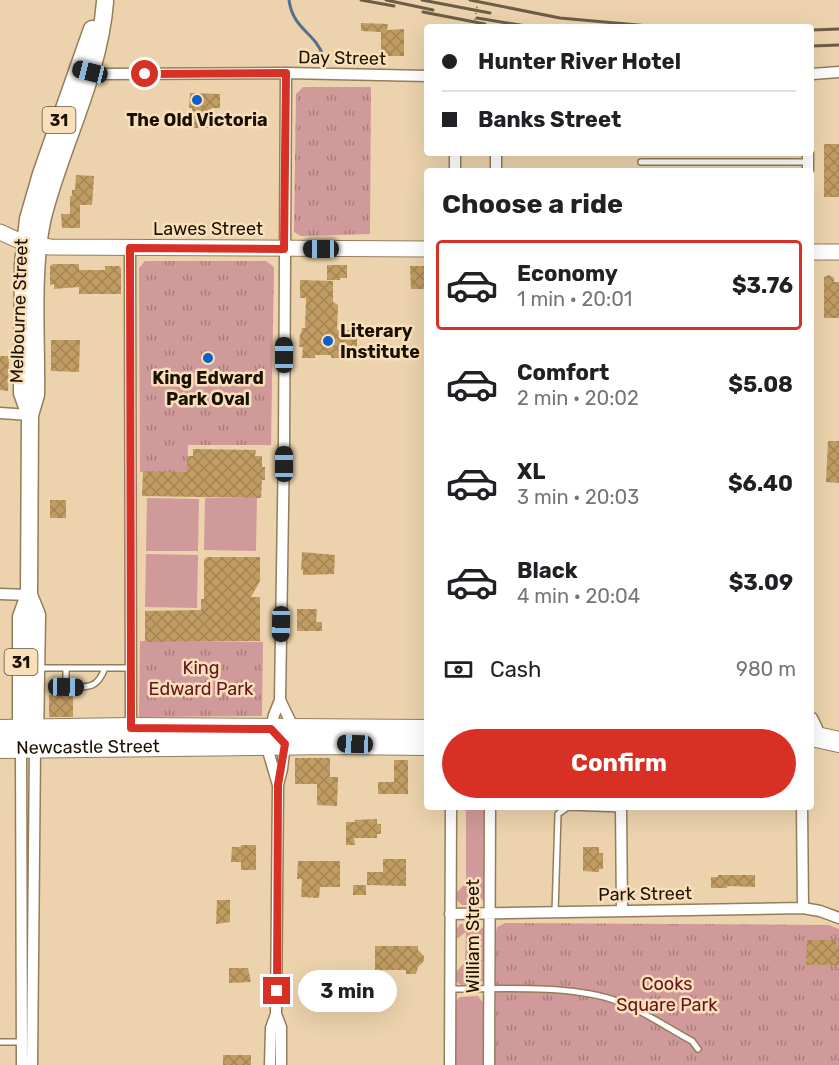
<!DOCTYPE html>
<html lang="en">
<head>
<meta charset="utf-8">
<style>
  :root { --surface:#fff; --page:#f2f2f2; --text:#202124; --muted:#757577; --line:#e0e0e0; --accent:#d93025 }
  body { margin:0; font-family:Rubik,sans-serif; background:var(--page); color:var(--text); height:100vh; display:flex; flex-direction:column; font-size:22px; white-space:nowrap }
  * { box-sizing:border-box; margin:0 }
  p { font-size:20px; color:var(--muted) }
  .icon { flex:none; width:33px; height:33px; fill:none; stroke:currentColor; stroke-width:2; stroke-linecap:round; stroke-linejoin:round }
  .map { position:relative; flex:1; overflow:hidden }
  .drawer { position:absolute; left:424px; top:168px; width:390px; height:642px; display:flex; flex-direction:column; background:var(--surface); border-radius:6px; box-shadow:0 6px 24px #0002 }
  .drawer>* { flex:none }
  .hud { position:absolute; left:424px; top:24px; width:390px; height:132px; border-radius:6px; box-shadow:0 6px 24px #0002; display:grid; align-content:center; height:132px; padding:0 18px; background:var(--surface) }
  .end { position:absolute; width:27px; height:27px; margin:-14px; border:8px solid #d93025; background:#fff; box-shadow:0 0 0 3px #fff }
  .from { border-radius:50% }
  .bubble { position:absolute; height:42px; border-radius:21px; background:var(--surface); box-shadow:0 6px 24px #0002; font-size:20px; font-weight:700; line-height:42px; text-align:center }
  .car { position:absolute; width:18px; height:36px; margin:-18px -9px; border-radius:8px; box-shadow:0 0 4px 2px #0007; background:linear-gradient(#222 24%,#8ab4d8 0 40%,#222 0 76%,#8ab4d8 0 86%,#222 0) }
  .hud b { display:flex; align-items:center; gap:21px; height:57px; font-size:22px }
  .hud b+b { border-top:2px solid var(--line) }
  .hud i { width:15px; height:15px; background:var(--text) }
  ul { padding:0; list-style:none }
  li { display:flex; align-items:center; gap:18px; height:90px; margin:0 12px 9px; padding:0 6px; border:3px solid transparent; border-radius:6px }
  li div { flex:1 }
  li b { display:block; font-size:22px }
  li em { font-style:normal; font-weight:700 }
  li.current { border-color:var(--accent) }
  li>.icon { width:54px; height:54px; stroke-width:1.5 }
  h2 { padding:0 18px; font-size:27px; line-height:72px }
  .pay { display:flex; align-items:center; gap:15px; height:66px; padding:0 18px; font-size:22px }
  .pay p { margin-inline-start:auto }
  .button { display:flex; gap:12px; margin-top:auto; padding:12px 18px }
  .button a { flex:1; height:69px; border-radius:36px; background:var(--accent); color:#fff; font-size:24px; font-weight:700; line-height:69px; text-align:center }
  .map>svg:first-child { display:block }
  .grass { fill:#d19a9a }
  .park { fill:url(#park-tufts) }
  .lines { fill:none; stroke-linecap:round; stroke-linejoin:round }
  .stream { stroke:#586e8f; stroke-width:3 }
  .building { fill:url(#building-cross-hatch) }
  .lane-casing { stroke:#947d5a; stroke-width:8 }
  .street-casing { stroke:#947d5a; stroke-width:13 }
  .secondary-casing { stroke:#947d5a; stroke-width:17 }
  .primary-casing { stroke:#947d5a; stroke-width:19 }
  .highway-casing { stroke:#947d5a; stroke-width:22 }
  .path { stroke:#817057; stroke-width:1.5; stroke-dasharray:1.5 4.5; stroke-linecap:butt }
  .lane { stroke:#fff; stroke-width:5 }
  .street { stroke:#fff; stroke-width:10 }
  .secondary { stroke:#fff; stroke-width:15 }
  .primary { stroke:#fff; stroke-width:16 }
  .highway { stroke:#fff; stroke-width:20 }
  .rail { stroke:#6d5d47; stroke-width:3 }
  .path-bridge { stroke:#817057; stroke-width:1.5; stroke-dasharray:1.5 4.5; stroke-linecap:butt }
  .route { stroke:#d93025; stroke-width:8 }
  .poi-dot { fill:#0d60ca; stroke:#f9e0ba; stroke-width:2 }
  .labels { text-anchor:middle; stroke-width:5; stroke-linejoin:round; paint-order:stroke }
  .shield { fill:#f9e0ba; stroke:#5d4f3b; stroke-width:1.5 }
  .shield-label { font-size:16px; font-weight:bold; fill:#1a1104 }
  .street-label { font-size:18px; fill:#1a1104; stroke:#f9e0ba }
  .poi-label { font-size:18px; font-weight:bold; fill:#1a1104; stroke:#f9e0ba }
  .park-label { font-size:18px; fill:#66111f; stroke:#f9e0ba }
</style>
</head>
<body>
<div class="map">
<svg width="839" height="1065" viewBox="0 0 839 1065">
  <defs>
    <pattern id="park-tufts" width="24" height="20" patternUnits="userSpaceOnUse" patternTransform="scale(1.5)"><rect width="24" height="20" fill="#d19a9a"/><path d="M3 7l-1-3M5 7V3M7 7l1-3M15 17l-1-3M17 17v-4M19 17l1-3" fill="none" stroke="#a97c7b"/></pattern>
    <pattern id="building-cross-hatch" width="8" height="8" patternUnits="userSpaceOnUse" patternTransform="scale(1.5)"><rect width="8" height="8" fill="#c09b62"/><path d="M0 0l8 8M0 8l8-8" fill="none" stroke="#a48453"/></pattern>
  </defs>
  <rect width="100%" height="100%" fill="#ecd3ad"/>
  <!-- grass -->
  <path class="grass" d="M147,498L199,499L198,551H146Z
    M205,498H257L256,551L204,550Z
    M146,554L198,555L197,608L145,607Z
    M456,807H485L484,898L478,905H462L456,900L457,892L466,883V811L463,808L456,811Z
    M460,924H477L484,929V979L480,984L461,985L456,981V972L465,962L466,932L458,938L455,937L456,930Z
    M478,996L484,1004V1065H455V1002L460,997Z"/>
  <!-- park -->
  <path class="park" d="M303,87H371L370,234L301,236L294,232L296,94Z
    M145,261H266L274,267L271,445H188L187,473L140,472L139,268Z
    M140,641L263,642L262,716L139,717Z
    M505,923L829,925L839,929V1065H495L496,932L497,927Z"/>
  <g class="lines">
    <!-- stream -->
    <path class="stream" d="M289,0C293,30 316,33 323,56"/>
  </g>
  <!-- building -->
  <path class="building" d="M361,23L388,24L387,30L404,29V56H381V32L361,31Z
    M190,93L220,94V108H211V128H192V108H189Z
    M824,144H839V197H824Z
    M76,175L94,176L92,205H80V228H62L61,214H70V196H72V190H75Z
    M53,264H79V270H105V266H119L121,268V294H79V287L54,289V284L50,285V266Z
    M327,265H347V278H340V280H327Z
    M410,266H426L424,289H411Z
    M829,275L834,278V282H839V318H824V277Z
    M300,280L333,281V302L338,305L337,330H357V350H339V358H331V355H315V358H302L303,347H299L300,334H301L302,328H305L306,298H300Z
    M51,340H80L79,372L51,371Z
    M0,356H9L8,391L0,390Z
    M828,441H839V483L826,482Z
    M193,449L256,450L255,456H262V467H265V480H262L261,498L142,496L143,471L187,472V456H193Z
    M50,500H66V518H50Z
    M302,552L335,555L334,574L303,575V570H301Z
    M207,557H260V581L251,597H260V641L145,642V611L201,610V599H204V560Z
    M297,609H317L316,622H322V631H297Z
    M49,695H73V717H49Z
    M295,758H330V777H338L337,806L317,805V784H295Z
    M394,760H408V794H378V782H394Z
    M377,819V824H381V834H377V838H354L355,845H346V822H355V820Z
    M241,845H256V870H241V862H231L232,847H241Z
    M583,847H599V853H603V869H599V872L583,871Z
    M383,859H406V886L367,885V872H383Z
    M298,861H340V887H320L319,898L301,897L302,879H297Z
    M718,875H755V887L727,886V888H711V877H718Z
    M353,885H366V895H353Z
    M217,900H230V922L216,924Z
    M807,940H836V947L839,946V965H806Z
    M375,946H418V950L424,956V961L418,967L416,974H406V970H375Z
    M229,968H248L251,982L229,983Z
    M223,1055H251V1065H223Z"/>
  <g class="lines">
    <!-- lane casing -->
    <g class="lane-casing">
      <path id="lane" d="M641,162H808
        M38,668H66
        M105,668C97,690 87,687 66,687V668H131
        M555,913L558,814L568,807L622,809
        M451,989C499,989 565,985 611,999C639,1008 666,1027 692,1041L698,1049
        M0,1042H22"/>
    </g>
    <!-- street casing -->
    <g class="street-casing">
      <path id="street" d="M87,71L103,74L286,73L428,76
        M812,74L839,72
        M455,153V171
        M496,171V153
        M808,171V153
        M130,248L131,728
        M0,413L30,415
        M0,594L29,595
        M280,700L294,729
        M812,718L817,728
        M271,729L274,715L280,700L284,444L286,73
        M266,744L278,785
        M21,748L22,1065
        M621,807L622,911
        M802,807L803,908
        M450,914L803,908L820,911L839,918
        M276,1014L281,1027V1065
        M32,1065L35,748
        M270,1065L271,1028L276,1014L278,785L282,769L285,744
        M450,1065L451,807
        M489,1065L490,807"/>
    </g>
    <!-- secondary casing -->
    <g class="secondary-casing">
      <path id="secondary" d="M0,232L24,243L50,247L428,249
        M812,252H839"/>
    </g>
    <!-- primary casing -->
    <g class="primary-casing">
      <path id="primary" d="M30,415L22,393L23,264L28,219L41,174L92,29
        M29,595L37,615L35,742
        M21,742V617L29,595L30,415L36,395C37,340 31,269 43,217C61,145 99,77 105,2"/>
    </g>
    <!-- highway casing -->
    <g class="highway-casing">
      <g id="highway">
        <path d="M0,730L131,728L428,730"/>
        <path d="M812,736L839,742"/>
        <path id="s1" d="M0,748L334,744L428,745"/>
      </g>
    </g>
    <!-- path -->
    <path class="path" d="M474,27V26"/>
    <!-- lane -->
    <use href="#lane" class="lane"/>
    <!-- street -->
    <use href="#street" class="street"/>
    <!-- secondary -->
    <use href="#secondary" class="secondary"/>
    <!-- primary -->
    <use href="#primary" class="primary"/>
    <!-- highway -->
    <use href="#highway" class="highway"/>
    <!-- rail -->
    <path class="rail" d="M361,0L394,6
      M386,0L433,10
      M422,0L490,13
      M470,0L560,18L660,27
      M423,12L485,24
      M477,18L532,27
      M812,30L839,29
      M812,46L839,45"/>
    <!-- path-bridge -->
    <path class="path-bridge" d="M474,26L478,0"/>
  </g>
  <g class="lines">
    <!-- route -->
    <path class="route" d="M145,74L286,73L284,249L130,248L131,728L271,729L285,744L278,785L277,991"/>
  </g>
  <!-- markers -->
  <g class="poi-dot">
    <circle cx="197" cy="100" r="6"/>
    <circle cx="328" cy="341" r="6"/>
    <circle cx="208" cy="358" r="6"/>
  </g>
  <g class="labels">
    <!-- shield labels -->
    <g class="shield">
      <rect x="42.5" y="107" width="33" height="26" rx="4.5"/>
      <rect x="4.5" y="649" width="33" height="26" rx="4.5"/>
    </g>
    <g class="shield-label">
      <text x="59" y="126">31</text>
      <text x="21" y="668">31</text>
    </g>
    <!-- street labels -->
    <g class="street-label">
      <text transform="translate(342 58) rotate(1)" y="6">Day Street</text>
      <text x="208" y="235">Lawes Street</text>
      <text transform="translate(19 311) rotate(-88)" y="6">Melbourne Street</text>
      <text dy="6" stroke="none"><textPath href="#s1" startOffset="88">Newcastle Street</textPath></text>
      <text transform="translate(645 894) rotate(-1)" y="6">Park Street</text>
      <text transform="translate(473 936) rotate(-90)" y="6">William Street</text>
    </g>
    <!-- poi labels -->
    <g class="poi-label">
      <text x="197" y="126">The Old Victoria</text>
      <text x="340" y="337" text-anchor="start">Literary<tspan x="340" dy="21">Institute</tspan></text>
      <text x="208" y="384">King Edward<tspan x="208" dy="21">Park Oval</tspan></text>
    </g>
    <!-- park labels -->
    <g class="park-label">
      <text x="201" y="674">King<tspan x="201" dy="21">Edward Park</tspan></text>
      <text x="667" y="990">Cooks<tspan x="667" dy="21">Square Park</tspan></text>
    </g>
  </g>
</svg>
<i class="end from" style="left:145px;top:74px"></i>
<i class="end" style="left:277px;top:991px"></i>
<div class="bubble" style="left:298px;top:970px;width:99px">3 min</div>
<i class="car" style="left:90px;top:72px;rotate:284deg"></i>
<i class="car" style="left:321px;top:249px;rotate:270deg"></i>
<i class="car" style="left:284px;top:355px;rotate:0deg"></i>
<i class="car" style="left:284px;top:464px;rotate:0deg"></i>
<i class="car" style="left:281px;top:624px;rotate:181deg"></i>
<i class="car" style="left:66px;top:687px;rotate:91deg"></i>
<i class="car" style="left:355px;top:744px;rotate:272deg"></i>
<div class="hud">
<b><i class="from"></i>Hunter River Hotel</b>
<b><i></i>Banks Street</b>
</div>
<section class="drawer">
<h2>Choose a ride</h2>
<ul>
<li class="current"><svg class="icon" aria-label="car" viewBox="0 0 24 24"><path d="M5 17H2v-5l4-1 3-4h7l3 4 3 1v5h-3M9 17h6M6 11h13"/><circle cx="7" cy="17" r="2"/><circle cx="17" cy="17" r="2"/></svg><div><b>Economy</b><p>1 min · 20:01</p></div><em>$3.76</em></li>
<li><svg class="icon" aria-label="car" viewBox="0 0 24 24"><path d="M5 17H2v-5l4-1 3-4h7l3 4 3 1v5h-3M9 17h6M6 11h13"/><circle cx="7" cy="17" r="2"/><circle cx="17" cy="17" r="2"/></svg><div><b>Comfort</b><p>2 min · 20:02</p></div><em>$5.08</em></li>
<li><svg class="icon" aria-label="car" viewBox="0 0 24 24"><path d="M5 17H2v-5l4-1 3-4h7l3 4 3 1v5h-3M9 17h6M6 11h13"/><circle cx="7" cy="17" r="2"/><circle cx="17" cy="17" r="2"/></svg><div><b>XL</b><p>3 min · 20:03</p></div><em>$6.40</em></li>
<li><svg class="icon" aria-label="car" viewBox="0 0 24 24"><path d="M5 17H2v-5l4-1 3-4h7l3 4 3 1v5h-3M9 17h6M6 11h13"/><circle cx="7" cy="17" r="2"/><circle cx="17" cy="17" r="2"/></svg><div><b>Black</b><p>4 min · 20:04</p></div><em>$3.09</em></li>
</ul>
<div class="pay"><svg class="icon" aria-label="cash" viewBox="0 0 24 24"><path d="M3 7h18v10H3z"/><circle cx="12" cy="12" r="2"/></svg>Cash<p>980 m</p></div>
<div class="button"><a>Confirm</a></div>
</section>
</div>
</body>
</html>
